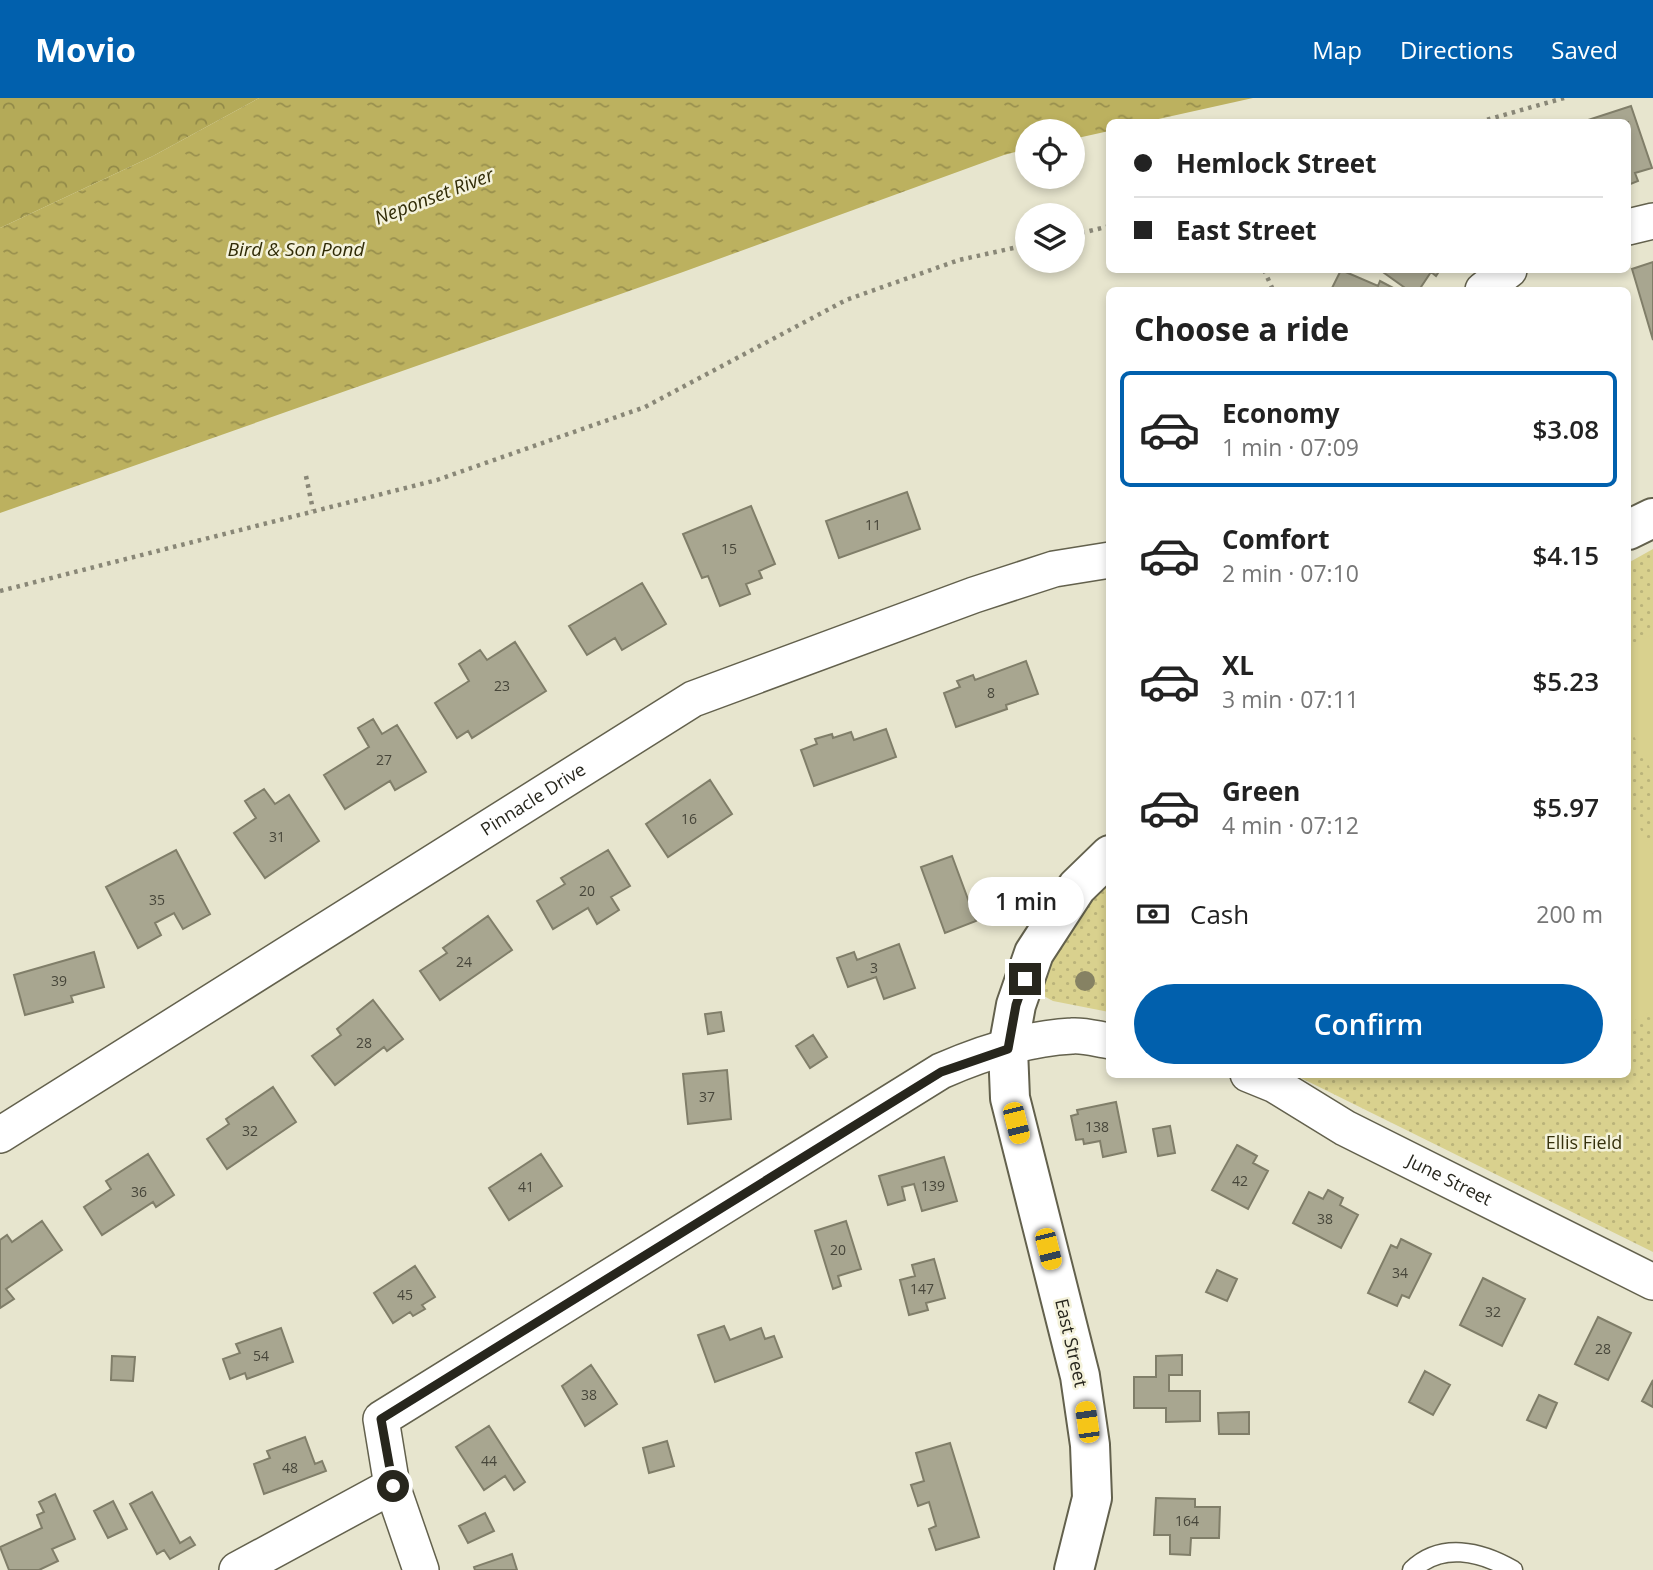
<!DOCTYPE html>
<html lang="en">
<head>
<meta charset="utf-8">
<style>
  :root { --surface:#fff; --page:#f2f2f2; --text:#222; --muted:#767676; --line:#e0e0e0; --accent:#0160ad }
  body { margin:0; font-family:"Open Sans",sans-serif; background:var(--page); color:var(--text); height:100vh; display:flex; flex-direction:column; font-size:26px; white-space:nowrap }
  * { box-sizing:border-box; margin:0 }
  p { font-size:23px; color:var(--muted) }
  .icon { flex:none; width:38px; height:38px; fill:none; stroke:currentColor; stroke-width:2; stroke-linecap:round; stroke-linejoin:round }
  .map { position:relative; flex:1; overflow:hidden }
  .panel { position:absolute; left:1106px; top:189px; width:525px; height:791px; display:flex; flex-direction:column; background:var(--surface); border-radius:10px; box-shadow:0 4px 10px #0003 }
  .panel>* { flex:none }
  .guide { position:absolute; left:1106px; top:21px; width:525px; height:154px; border-radius:10px; box-shadow:0 4px 10px #0003; display:grid; align-content:center; height:154px; padding:0 28px; background:var(--surface) }
  .fabs { position:absolute; left:1015px; top:21px; display:grid; gap:14px }
  .fabs a { display:grid; place-items:center; width:70px; height:70px; border-radius:50%; background:var(--surface); box-shadow:0 4px 10px #0003; font-size:35px }
  .end { position:absolute; width:32px; height:32px; margin:-16px; border:9px solid #27261d; background:#fff; box-shadow:0 0 0 4px #fff }
  .from { border-radius:50% }
  .bubble { position:absolute; height:49px; border-radius:24px; background:var(--surface); box-shadow:0 4px 10px #0003; font-size:23px; font-weight:600; line-height:49px; text-align:center }
  .car { position:absolute; width:21px; height:42px; margin:-21px -10px; border-radius:9px; box-shadow:0 0 5px 2px #0007; background:linear-gradient(#f5c518 24%,#345 0 40%,#f5c518 0 76%,#345 0 86%,#f5c518 0) }
  .guide b { display:flex; align-items:center; gap:24px; height:66px; font-size:26px }
  .guide b+b { border-top:2px solid var(--line) }
  .guide i { width:18px; height:18px; background:var(--text) }
  ul { padding:0; list-style:none }
  li { display:flex; align-items:center; gap:21px; height:116px; margin:0 14px 10px; padding:0 14px; border:4px solid transparent; border-radius:10px }
  li div { flex:1 }
  li b { display:block; font-size:26px }
  li em { font-style:normal; font-weight:600 }
  li.current { border-color:var(--accent) }
  li>.icon { width:63px; height:63px; stroke-width:1.5 }
  h2 { padding:0 28px; font-size:32px; line-height:84px }
  .pay { display:flex; align-items:center; gap:18px; height:77px; padding:0 28px; font-size:26px }
  .pay p { margin-inline-start:auto }
  .button { display:flex; gap:14px; margin-top:auto; padding:14px 28px }
  .button a { flex:1; height:80px; border-radius:42px; background:var(--accent); color:#fff; font-size:28px; font-weight:600; line-height:80px; text-align:center }
  header { display:flex; align-items:center; gap:42px; box-sizing:border-box; height:98px; padding:0 35px; background:var(--accent); color:#fff }
  header strong { font-size:33px }
  nav { display:flex; gap:38px; margin-inline-start:auto; font-size:24px }
  .map>svg:first-child { display:block }
  .green { fill:url(#green-dots) }
  .forest { fill:url(#forest-crowns) }
  .pitch { fill:#d9d18e }
  .water { fill:url(#water-ripples) }
  .building { fill:#a8a690; stroke:#807e69; stroke-width:2 }
  .lines { fill:none; stroke-linecap:round; stroke-linejoin:round }
  .service-casing { stroke:#63614d; stroke-width:21 }
  .minor-casing { stroke:#63614d; stroke-width:38 }
  .tertiary-casing { stroke:#63614d; stroke-width:42 }
  .path { stroke:#898777; stroke-width:4.5; stroke-dasharray:3.5 5; stroke-linecap:butt }
  .service { stroke:#fff; stroke-width:18 }
  .minor { stroke:#fff; stroke-width:35 }
  .tertiary { stroke:#fff; stroke-width:38 }
  .tree { fill:#868263 }
  .route { stroke:#27261d; stroke-width:9 }
  .labels { text-anchor:middle; stroke-width:5; stroke-linejoin:round; paint-order:stroke }
  .number-label { font-size:14px; fill:#47463a }
  .street-label { font-size:18px; fill:#27261d; stroke:#f4f2db }
  .park-label { font-size:18px; fill:#36310c; stroke:#f4f2db }
  .water-label { font-size:19px; font-style:italic; fill:#302b06; stroke:#f4f2db }
</style>
</head>
<body>
<header>
<strong>Movio</strong>
<nav><a>Map</a><a>Directions</a><a>Saved</a></nav>
</header>
<div class="map">
<svg width="1653" height="1472" viewBox="0 0 1653 1472">
  <defs>
    <pattern id="green-dots" width="8" height="8" patternUnits="userSpaceOnUse" patternTransform="scale(1.75)"><rect width="8" height="8" fill="#d9d18e"/><path d="M2 2h.1M6 6h.1" fill="none" stroke="#bab37a" stroke-width="1.8" stroke-linecap="round"/></pattern>
    <pattern id="forest-crowns" width="20" height="18" patternUnits="userSpaceOnUse" patternTransform="scale(1.75)"><rect width="20" height="18" fill="#b4aa58"/><path d="M2 6a3 3 0 1 1 6 0M12 15a3 3 0 1 1 6 0" fill="none" stroke="#928a48"/></pattern>
    <pattern id="water-ripples" width="26" height="14" patternUnits="userSpaceOnUse" patternTransform="scale(1.75)"><rect width="26" height="14" fill="#bcb15f"/><path d="M2 4q2-2 4 0t4 0M15 11q2-2 4 0t4 0" fill="none" stroke="#99904e"/></pattern>
  </defs>
  <rect width="100%" height="100%" fill="#e7e5ce"/>
  <!-- green -->
  <path class="green" d="M1653,451V1154L1295,977L1628,976V465Z
    M1109,782V914L1053,903L1042,897C1032,866 1089,804 1109,782Z"/>
  <!-- forest -->
  <path class="forest" d="M0,0H259L153,58L0,130Z"/>
  <!-- pitch -->
  <path class="pitch" d="M1653,536V676L1628,626V549Z
    M1628,707L1653,756V912L1628,926Z"/>
  <!-- water -->
  <path class="water" d="M259,0H1253L1145,24H1110L1109,33L1073,41V33H1027V51L1004,57L683,174L0,415V130L153,58Z"/>
  <!-- building -->
  <path class="building" d="M1631,8L1652,70L1635,75L1638,83L1628,87V24H1582Z
    M1653,164V242L1632,171Z
    M1341,172L1378,188L1380,183L1397,192H1331Z
    M1380,172H1440L1436,178L1431,174L1419,192H1408Z
    M907,394L920,431L839,460L826,423Z
    M751,408L775,466L759,473L762,480L746,486L750,496L720,508L708,478L702,480L683,436Z
    M642,485L666,526L622,552L615,540L587,557L569,528Z
    M515,544L546,593L472,640L468,633L457,640L435,605L469,583L459,566L480,552L487,562Z
    M1026,563L1038,596L1006,607L1007,611L956,629L944,595L960,589L957,583L973,577L975,582Z
    M373,621L382,636L397,627L426,674L395,692L390,683L345,711L324,677L369,649L358,630Z
    M886,631L896,659L814,688L801,652L817,646L815,641L832,636L833,640L851,634L854,642Z
    M710,682L732,716L668,759L646,726Z
    M264,691L275,706L289,697L319,743L265,780L234,735L256,720L245,703Z
    M176,752L210,816L183,831L174,815L155,825L161,837L138,850L106,789Z
    M608,752L630,788L611,799L619,812L597,826L588,810L553,831L537,803L565,786L561,780Z
    M952,758L976,823L945,835L921,769Z
    M488,818L512,852L440,902L420,873L447,855L443,850Z
    M899,846L915,890L884,901L876,879L848,889L837,860L854,854L857,862Z
    M94,854L104,889L71,898L73,904L25,917L14,877Z
    M373,902L403,941L387,953L384,949L335,987L312,958L341,937L337,931Z
    M721,914L724,933L708,936L705,916Z
    M813,937L827,959L810,970L796,948Z
    M727,972L731,1021L688,1026L683,976Z
    M273,989L296,1024L227,1071L207,1041L229,1026L226,1021Z
    M1116,1004L1126,1054L1103,1059L1100,1043L1084,1046L1083,1041L1076,1042L1071,1018L1078,1016L1077,1012Z
    M1170,1028L1175,1055L1158,1058L1153,1031Z
    M1237,1047L1257,1058L1253,1065L1268,1073L1248,1111L1212,1092Z
    M148,1056L174,1097L156,1109L153,1104L102,1137L84,1109L111,1091L106,1083Z
    M541,1056L562,1088L509,1122L489,1090Z
    M944,1059L957,1103L922,1113L914,1086L902,1089L905,1102L888,1107L879,1078Z
    M1328,1092L1343,1100L1340,1107L1358,1117L1341,1150L1293,1125L1309,1094L1323,1101Z
    M42,1123L62,1152L6,1191L14,1201L0,1210V1142L7,1137L12,1144Z
    M846,1123L861,1171L838,1178L841,1188L833,1191L815,1133Z
    M1401,1141L1431,1156L1409,1200L1402,1197L1397,1208L1368,1195L1391,1147L1397,1150Z
    M934,1161L945,1200L926,1205L928,1212L909,1217L900,1182L915,1178L912,1167Z
    M415,1168L435,1199L422,1207L425,1211L413,1218L410,1214L393,1225L374,1195Z
    M1217,1172L1237,1181L1227,1203L1206,1194Z
    M1483,1180L1525,1201L1502,1248L1460,1227Z
    M1598,1219L1631,1235L1608,1282L1575,1266Z
    M724,1228L730,1242L761,1230L765,1241L774,1238L782,1259L715,1284L698,1237Z
    M281,1230L293,1264L247,1281L245,1275L230,1281L223,1261L240,1255L236,1246Z
    M1182,1257V1277H1169V1293H1200V1323L1166,1324V1310H1134V1279H1156V1258Z
    M112,1258L135,1259L133,1283L111,1282Z
    M591,1267L617,1306L585,1328L562,1288Z
    M1425,1273L1450,1287L1433,1317L1409,1304Z
    M1653,1282V1309L1642,1303Z
    M1539,1297L1557,1305L1546,1330L1527,1322Z
    M1249,1314V1336H1219L1218,1315Z
    M489,1328L525,1384L514,1392L505,1378L484,1392L456,1349Z
    M305,1339L315,1366L322,1363L326,1373L264,1396L254,1366L270,1360L267,1353Z
    M667,1343L674,1368L649,1375L643,1350Z
    M950,1345L979,1439L936,1452L929,1431L936,1428L929,1404L918,1408L911,1387L924,1383L916,1355Z
    M152,1394L180,1445L190,1439L195,1447L170,1461L164,1452L157,1456L130,1406Z
    M55,1396L75,1441L52,1451L58,1463L39,1472H9L0,1449L42,1430L37,1417L44,1414L39,1404Z
    M1156,1400L1195,1401V1409H1220L1219,1440H1191L1190,1457L1170,1456V1437H1154Z
    M113,1403L127,1431L108,1440L94,1413Z
    M485,1415L494,1433L468,1445L459,1428Z
    M512,1456L517,1472H475L474,1469Z"/>
  <g class="lines">
    <!-- service casing -->
    <g class="service-casing">
      <path id="service" d="M1412,1472C1441,1444 1480,1453 1513,1472"/>
    </g>
    <!-- minor casing -->
    <g class="minor-casing">
      <g id="minor">
        <path d="M1628,129L1653,123"/>
        <path d="M1483,192L1509,172"/>
        <path id="s1" d="M1248,976L1275,987L1345,1030L1653,1184"/>
        <path id="s2" d="M0,1037L693,601L974,497L1054,471L1110,462"/>
        <path d="M237,1472L392,1388"/>
        <path d="M421,1472L392,1388L381,1321L941,973C980,956 1029,940 1072,938C1084,937 1097,941 1110,943"/>
      </g>
    </g>
    <!-- tertiary casing -->
    <g class="tertiary-casing">
      <path id="tertiary" d="M1628,432L1653,420
        M1074,1472L1092,1400L1090,1347L1080,1278L1010,1000L1008,951L1016,907L1034,855L1077,789L1110,757"/>
    </g>
    <!-- path -->
    <path class="path" d="M1479,24L1564,0
      M1073,137L1110,128
      M1264,172L1273,192
      M306,378L313,412
      M0,493L437,382L645,309L846,202L959,162L1027,147"/>
    <!-- service -->
    <use href="#service" class="service"/>
    <!-- minor -->
    <use href="#minor" class="minor"/>
    <!-- tertiary -->
    <use href="#tertiary" class="tertiary"/>
  </g>
  <!-- trees -->
  <circle class="tree" cx="1085" cy="883" r="10"/>
  <g class="lines">
    <!-- route -->
    <path class="route" d="M393,1388L381,1321L941,974L1008,951L1016,907L1025,881"/>
  </g>
  <g class="labels">
    <!-- number labels -->
    <g class="number-label">
      <text x="873" y="432">11</text>
      <text x="729" y="456">15</text>
      <text x="502" y="593">23</text>
      <text x="991" y="600">8</text>
      <text x="384" y="667">27</text>
      <text x="689" y="726">16</text>
      <text x="277" y="744">31</text>
      <text x="587" y="798">20</text>
      <text x="157" y="807">35</text>
      <text x="464" y="869">24</text>
      <text x="874" y="875">3</text>
      <text x="59" y="888">39</text>
      <text x="364" y="950">28</text>
      <text x="707" y="1004">37</text>
      <text x="1097" y="1034">138</text>
      <text x="250" y="1038">32</text>
      <text x="1240" y="1088">42</text>
      <text x="933" y="1093">139</text>
      <text x="526" y="1094">41</text>
      <text x="139" y="1099">36</text>
      <text x="1325" y="1126">38</text>
      <text x="838" y="1157">20</text>
      <text x="1400" y="1180">34</text>
      <text x="922" y="1196">147</text>
      <text x="405" y="1202">45</text>
      <text x="1493" y="1219">32</text>
      <text x="1603" y="1256">28</text>
      <text x="261" y="1263">54</text>
      <text x="589" y="1302">38</text>
      <text x="489" y="1368">44</text>
      <text x="290" y="1375">48</text>
      <text x="1187" y="1428">164</text>
    </g>
    <!-- street labels -->
    <g class="street-label">
      <text dy="6" stroke="none"><textPath href="#s2" startOffset="630">Pinnacle Drive</textPath></text>
      <text dy="6" stroke="none"><textPath href="#s1" startOffset="228">June Street</textPath></text>
      <text transform="translate(1071 1245) rotate(77)" y="6">East Street</text>
    </g>
    <!-- park labels -->
    <g class="park-label">
      <text x="1584" y="1051">Ellis Field</text>
    </g>
    <!-- water labels -->
    <g class="water-label">
      <text transform="translate(434 98) rotate(-21)" y="7">Neponset River</text>
      <text x="296" y="158">Bird &amp; Son Pond</text>
    </g>
  </g>
</svg>
<div class="fabs">
<a><svg class="icon" aria-label="locate" viewBox="0 0 24 24"><circle cx="12" cy="12" r="6"/><path d="M12 2v4M12 18v4M2 12h4M18 12h4"/></svg></a>
<a><svg class="icon" aria-label="layers" viewBox="0 0 24 24"><path d="M12 4l9 5-9 5-9-5zM3 14l9 5 9-5"/></svg></a>
</div>
<i class="end from" style="left:393px;top:1388px"></i>
<i class="end" style="left:1025px;top:881px"></i>
<div class="bubble" style="left:968px;top:779px;width:116px">1 min</div>
<i class="car" style="left:1016px;top:1025px;rotate:166deg"></i>
<i class="car" style="left:1048px;top:1151px;rotate:166deg"></i>
<i class="car" style="left:1087px;top:1324px;rotate:352deg"></i>
<div class="guide">
<b><i class="from"></i>Hemlock Street</b>
<b><i></i>East Street</b>
</div>
<section class="panel">
<h2>Choose a ride</h2>
<ul>
<li class="current"><svg class="icon" aria-label="car" viewBox="0 0 24 24"><path d="M5 17H2v-5l4-1 3-4h7l3 4 3 1v5h-3M9 17h6M6 11h13"/><circle cx="7" cy="17" r="2"/><circle cx="17" cy="17" r="2"/></svg><div><b>Economy</b><p>1 min · 07:09</p></div><em>$3.08</em></li>
<li><svg class="icon" aria-label="car" viewBox="0 0 24 24"><path d="M5 17H2v-5l4-1 3-4h7l3 4 3 1v5h-3M9 17h6M6 11h13"/><circle cx="7" cy="17" r="2"/><circle cx="17" cy="17" r="2"/></svg><div><b>Comfort</b><p>2 min · 07:10</p></div><em>$4.15</em></li>
<li><svg class="icon" aria-label="car" viewBox="0 0 24 24"><path d="M5 17H2v-5l4-1 3-4h7l3 4 3 1v5h-3M9 17h6M6 11h13"/><circle cx="7" cy="17" r="2"/><circle cx="17" cy="17" r="2"/></svg><div><b>XL</b><p>3 min · 07:11</p></div><em>$5.23</em></li>
<li><svg class="icon" aria-label="car" viewBox="0 0 24 24"><path d="M5 17H2v-5l4-1 3-4h7l3 4 3 1v5h-3M9 17h6M6 11h13"/><circle cx="7" cy="17" r="2"/><circle cx="17" cy="17" r="2"/></svg><div><b>Green</b><p>4 min · 07:12</p></div><em>$5.97</em></li>
</ul>
<div class="pay"><svg class="icon" aria-label="cash" viewBox="0 0 24 24"><path d="M3 7h18v10H3z"/><circle cx="12" cy="12" r="2"/></svg>Cash<p>200 m</p></div>
<div class="button"><a>Confirm</a></div>
</section>
</div>
</body>
</html>
